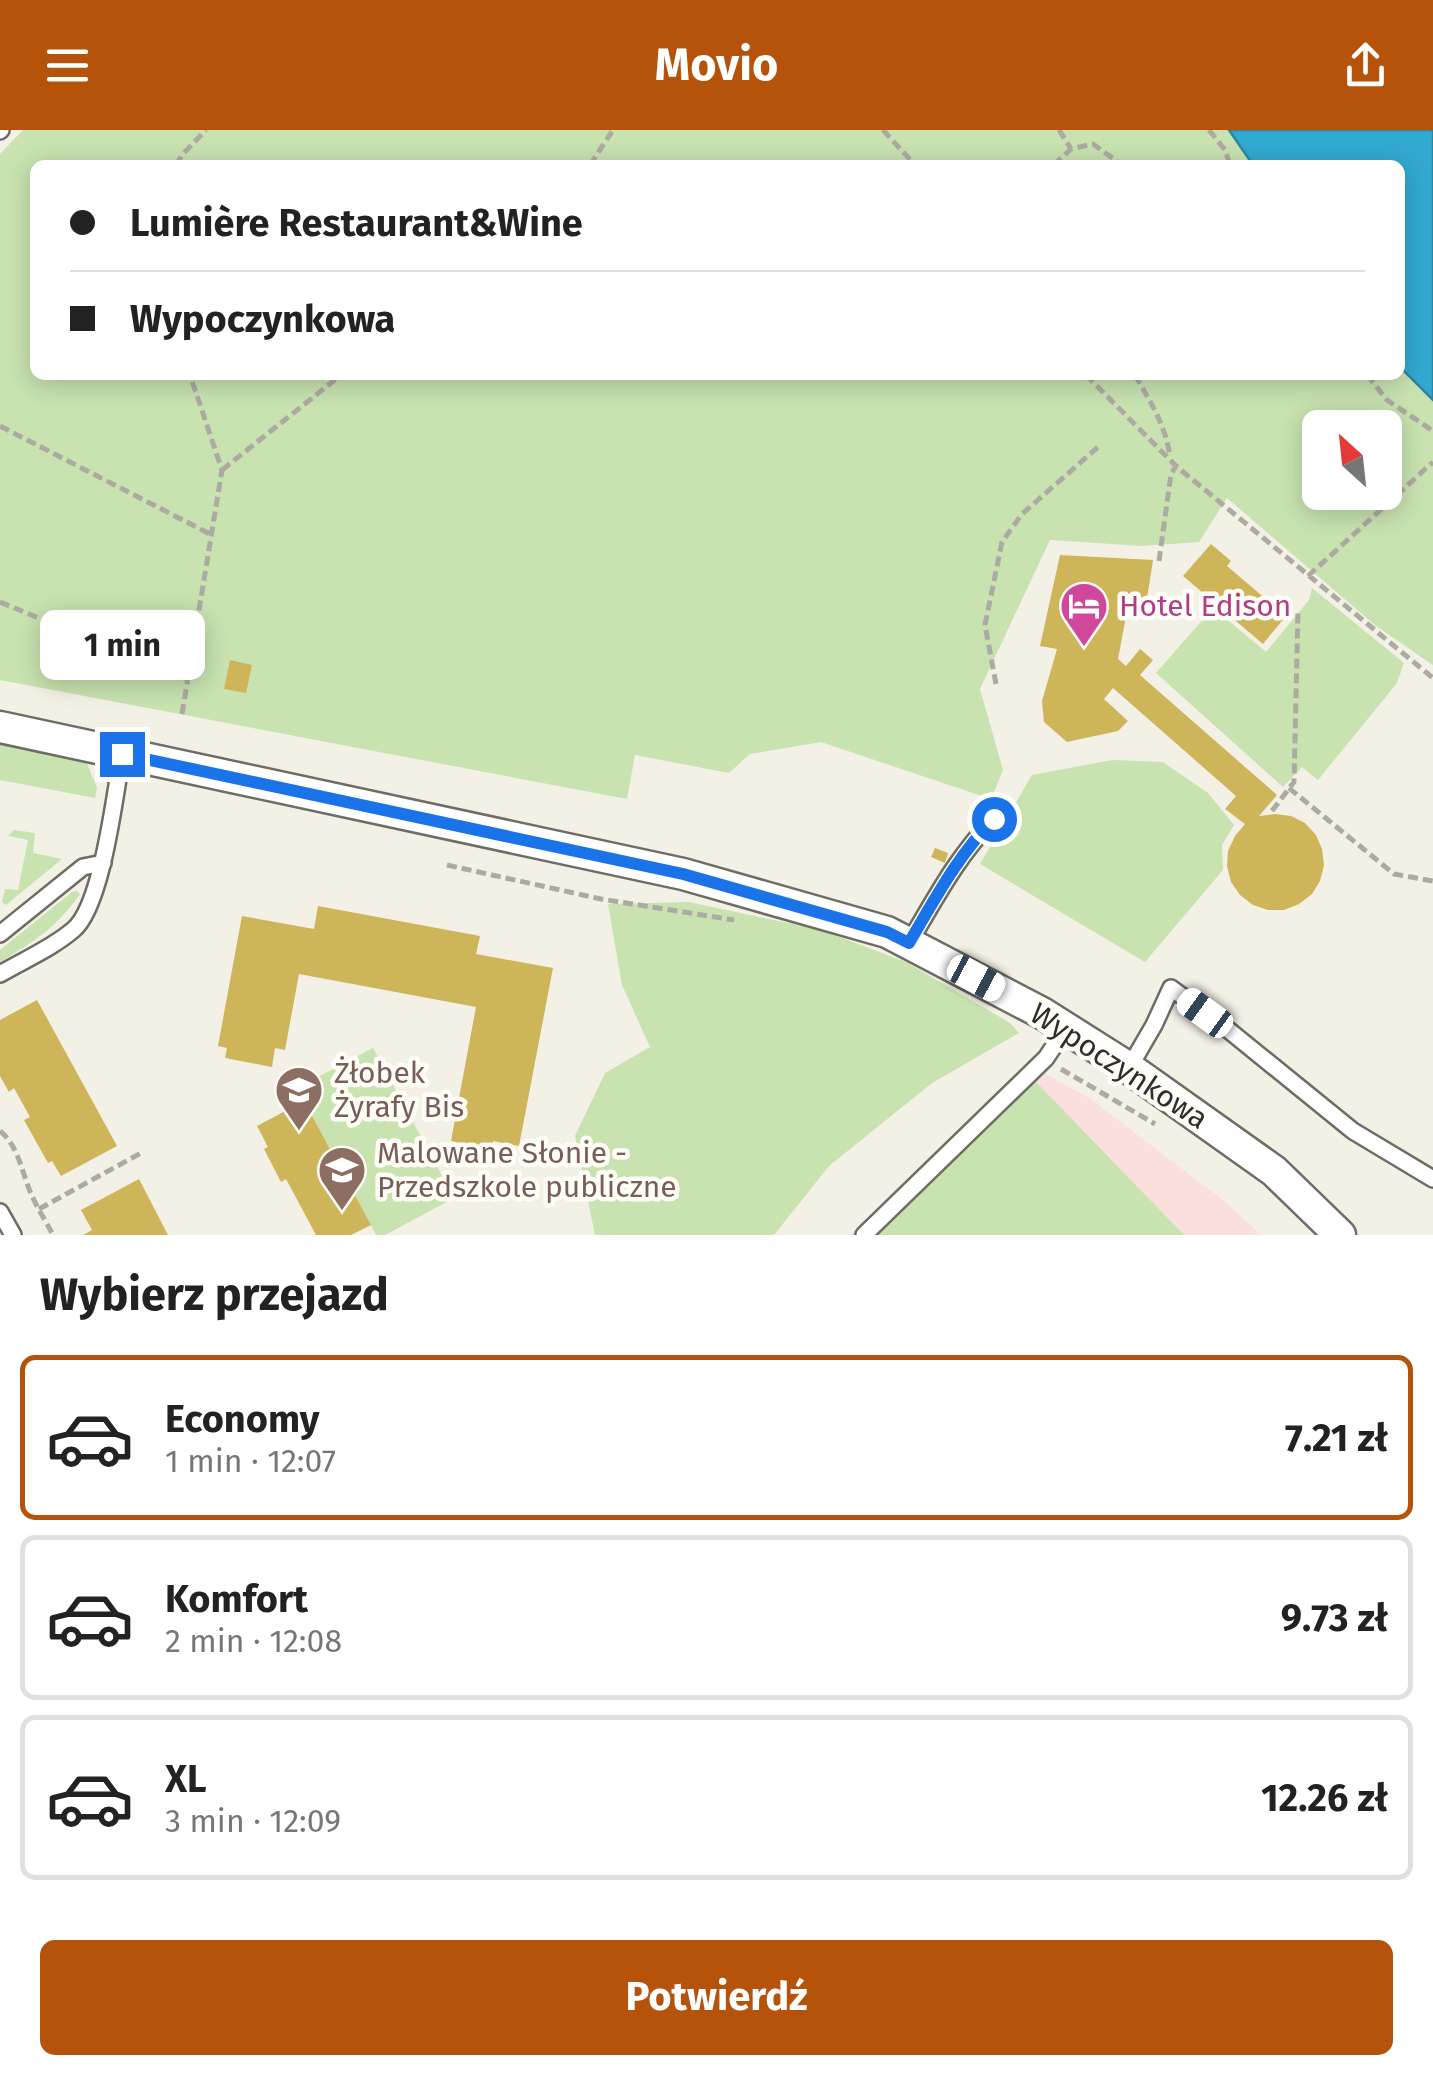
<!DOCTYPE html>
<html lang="pl">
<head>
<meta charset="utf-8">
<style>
  :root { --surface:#fff; --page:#f6f6f6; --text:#222; --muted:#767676; --line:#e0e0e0; --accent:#b45309 }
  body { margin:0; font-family:"Fira Sans",sans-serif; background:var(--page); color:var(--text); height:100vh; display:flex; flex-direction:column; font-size:38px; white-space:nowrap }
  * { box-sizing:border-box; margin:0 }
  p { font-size:32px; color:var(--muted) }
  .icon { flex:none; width:55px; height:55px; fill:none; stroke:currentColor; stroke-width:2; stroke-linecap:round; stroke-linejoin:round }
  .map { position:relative; height:1105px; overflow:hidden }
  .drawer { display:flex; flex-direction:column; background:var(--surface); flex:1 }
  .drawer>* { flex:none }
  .guide { position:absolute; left:30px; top:30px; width:1375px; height:220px; border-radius:15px; box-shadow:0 5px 25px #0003; display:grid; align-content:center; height:220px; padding:0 40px; background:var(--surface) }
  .needle { width:65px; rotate:333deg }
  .controls { position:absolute; left:1302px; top:280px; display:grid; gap:20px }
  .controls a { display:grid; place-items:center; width:100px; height:100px; border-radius:15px; background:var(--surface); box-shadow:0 5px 25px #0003; font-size:50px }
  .end { position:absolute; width:45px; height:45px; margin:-22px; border:12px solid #1a73e8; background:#fff; box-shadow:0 0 0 5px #fff }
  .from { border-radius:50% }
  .bubble { position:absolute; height:70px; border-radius:15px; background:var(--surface); box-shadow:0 5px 25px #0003; font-size:32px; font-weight:700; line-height:70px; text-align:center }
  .car { position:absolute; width:30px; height:60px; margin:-30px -15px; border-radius:12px; box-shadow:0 0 8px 2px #0007; background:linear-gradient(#fff 24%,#345 0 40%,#fff 0 76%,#345 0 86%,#fff 0) }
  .guide b { display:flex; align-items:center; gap:35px; height:95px; font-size:38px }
  .guide b+b { border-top:2px solid var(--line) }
  .guide i { width:25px; height:25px; background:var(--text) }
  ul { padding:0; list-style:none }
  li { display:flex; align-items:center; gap:30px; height:165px; margin:0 20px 15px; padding:0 20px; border:5px solid var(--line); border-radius:15px }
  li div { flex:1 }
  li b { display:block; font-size:38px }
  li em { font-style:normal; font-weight:700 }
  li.on { border-color:var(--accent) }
  li>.icon { width:90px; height:90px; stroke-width:1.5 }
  h2 { padding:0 40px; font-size:45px; line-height:120px }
  .button { display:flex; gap:20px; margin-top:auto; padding:20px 40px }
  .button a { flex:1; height:115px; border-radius:15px; background:var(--accent); color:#fff; font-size:40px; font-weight:700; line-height:115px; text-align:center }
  header { display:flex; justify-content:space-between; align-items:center; height:130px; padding:0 40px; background:var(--accent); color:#fff; font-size:45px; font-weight:700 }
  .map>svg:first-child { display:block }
  .education { fill:#fadfdd }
  .green { fill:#c8e2b0; fill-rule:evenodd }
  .water { fill:#32a9d0; stroke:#31849e; stroke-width:2.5 }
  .building { fill:#cfb559 }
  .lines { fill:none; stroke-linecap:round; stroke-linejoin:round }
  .service-casing { stroke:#6e6c63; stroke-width:20 }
  .minor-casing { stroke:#6e6c63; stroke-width:35 }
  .path { stroke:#adaaa2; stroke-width:5; stroke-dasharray:10 5; stroke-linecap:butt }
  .service { stroke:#fff; stroke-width:15 }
  .minor { stroke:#fff; stroke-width:30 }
  .route { stroke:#1a73e8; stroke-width:12 }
  .labels { text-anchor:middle; stroke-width:9; stroke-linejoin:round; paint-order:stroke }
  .hotel-label { font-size:30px; fill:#b23c85; stroke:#fffdf7; text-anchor:start }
  .street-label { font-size:30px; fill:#2f2e2a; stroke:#fffdf7 }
  .education-label { font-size:30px; fill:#785e54; stroke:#fffdf7; text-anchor:start }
</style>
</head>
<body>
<header><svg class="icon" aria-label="menu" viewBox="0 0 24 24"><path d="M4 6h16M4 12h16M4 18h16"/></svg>Movio<svg class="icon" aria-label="share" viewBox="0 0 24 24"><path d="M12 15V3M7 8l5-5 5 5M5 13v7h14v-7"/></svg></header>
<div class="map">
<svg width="1433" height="1105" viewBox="0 0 1433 1105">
  <rect width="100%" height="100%" fill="#f3f0e6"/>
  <!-- education -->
  <path class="education" d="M1028,934L1089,968L1223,1070L1261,1105H850Z"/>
  <!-- green -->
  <path class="green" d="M23,0H1229L1253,35H35V245H1400V237L1433,270V535L1376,496L1227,368L1199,412L1142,416L1050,410L980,559L1003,640L991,669L821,612L750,624L729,643L635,625L627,669L0,550V24ZM1320,298H1385V362H1320Z
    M1312,458L1404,533L1397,553L1318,650L1302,637L1283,657L1156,543L1213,478L1266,522L1309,470Z
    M0,612L86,631L97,658L95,668L0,650Z
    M1112,630L1163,632L1208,663L1234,695L1222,715L1223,740L1145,832L980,734L1032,645Z
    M14,700L35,703L33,723L62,729L6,775L2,772L5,759L18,760L28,710L8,706Z
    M77,761L80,764C56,798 35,811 0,832V820L72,762Z
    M689,772L821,800L906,832L1010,893L1019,903L932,953L829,1036L774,1105H595L575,1006L605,943L650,917L622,855L608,774Z
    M373,918L454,1068L385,1105H376L297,958Z
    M1034,950L1184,1105H875Z"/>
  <!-- water -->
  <path class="water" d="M1229,0H1433V270L1400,237V35H1253Z"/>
  <!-- building -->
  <path class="building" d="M1211,414L1231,431L1227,436L1286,486L1263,514L1183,446Z
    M1060,425L1153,430L1147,468L1130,465L1118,529L1126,536L1140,519L1153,530L1140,545L1277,665L1259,686L1275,684L1291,686L1305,693L1316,705L1322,719L1324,735L1320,751L1312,764L1299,774L1284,780H1268L1253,775L1240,765L1231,752L1227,736L1228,721L1235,706L1245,694L1225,679L1236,666L1113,558L1104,569L1128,591L1118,601L1067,612L1044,592L1042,571L1057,519L1040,516Z
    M230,530L252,535L246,563L224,559Z
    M935,718L948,723L945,733L931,727Z
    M318,776L480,806L476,824L553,838L519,1016L493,1011L492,1019L451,1011L476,877L299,844L285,920L275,918L272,937L225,928L227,918L218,916L242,786L314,799Z
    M37,870L117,1016L61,1046L52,1031L48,1033L24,990L30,987L14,958L9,962L0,946V890Z
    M304,971L371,1095L351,1105H316L286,1049L281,1052L264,1019L268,1017L257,996Z
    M139,1049L168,1105H83L92,1100L81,1080Z"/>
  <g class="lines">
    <!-- service casing -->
    <g class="service-casing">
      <path id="service" d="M0,1L1,0
        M0,804L83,737L103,733
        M909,813C935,769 958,725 994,689
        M0,844C24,830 52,818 73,800C102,777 115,664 122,624
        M1129,938L1154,895L1171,858L1226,898L1353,1001L1433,1049
        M0,1082L13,1105
        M864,1105L1046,928L1066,898"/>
    </g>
    <!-- minor casing -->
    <g class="minor-casing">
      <path id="minor" d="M0,597L683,744L887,802L1042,883L1129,938L1274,1041L1340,1105"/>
    </g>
    <!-- path -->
    <path class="path" d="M883,0L915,35
      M1059,0L1071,19
      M1209,0L1225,20L1230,35
      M176,35L182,25L206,0
      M590,35L613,0
      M1054,35L1071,19L1093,14L1122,35
      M1086,245L1176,336L1433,548
      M1135,245C1150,271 1166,296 1170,327
      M1367,245L1387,270L1433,301
      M0,296L212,405
      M222,340L341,245
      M1159,431L1171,344L1176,336
      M1308,446L1433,332
      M0,472L189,550
      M996,554L985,495L1002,412L1022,384L1098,317
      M182,584L222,340L190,245
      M1289,658L1394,744L1433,751
      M1272,681L1294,652L1298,479
      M447,735L601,769L734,790
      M1061,939L1155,994
      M0,1001C20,1017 22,1046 33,1068C39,1081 47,1093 53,1105
      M39,1079L141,1023"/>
    <!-- service -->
    <use href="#service" class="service"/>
    <!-- minor -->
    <use href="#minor" class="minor"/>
  </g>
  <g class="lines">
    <!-- route -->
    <path class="route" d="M122,624L683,744L887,802L909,813C935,769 958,725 994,689"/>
  </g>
  <!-- icons -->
  <defs>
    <g id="hotel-pin" transform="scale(2.5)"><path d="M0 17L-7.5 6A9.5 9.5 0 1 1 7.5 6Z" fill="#d1479c" stroke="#fffdf7"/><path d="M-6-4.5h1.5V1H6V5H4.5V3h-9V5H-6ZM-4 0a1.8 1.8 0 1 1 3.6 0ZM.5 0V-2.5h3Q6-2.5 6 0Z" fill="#fff"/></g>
    <g id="school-pin" transform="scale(2.5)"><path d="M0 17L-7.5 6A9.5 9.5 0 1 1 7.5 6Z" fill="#8d6e63" stroke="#fffdf7"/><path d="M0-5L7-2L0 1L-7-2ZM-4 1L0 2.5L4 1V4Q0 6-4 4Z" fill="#fff"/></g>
  </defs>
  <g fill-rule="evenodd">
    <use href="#hotel-pin" x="1084" y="476"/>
    <use href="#school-pin" x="299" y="960"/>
    <use href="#school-pin" x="342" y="1040"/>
  </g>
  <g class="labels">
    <!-- hotel labels -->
    <g class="hotel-label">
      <text x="1119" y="486">Hotel Edison</text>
    </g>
    <!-- street labels -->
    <g class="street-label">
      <text transform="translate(1119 936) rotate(33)" y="10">Wypoczynkowa</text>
    </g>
    <!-- education labels -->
    <g class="education-label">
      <text x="334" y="953">Żłobek<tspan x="334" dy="34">Żyrafy Bis</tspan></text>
      <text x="377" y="1033">Malowane Słonie -<tspan x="377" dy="34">Przedszkole publiczne</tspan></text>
    </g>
  </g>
</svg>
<div class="controls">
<a><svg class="needle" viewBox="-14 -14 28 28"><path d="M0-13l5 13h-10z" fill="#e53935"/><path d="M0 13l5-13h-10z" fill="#767676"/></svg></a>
</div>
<i class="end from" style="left:994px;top:689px"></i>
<i class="end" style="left:122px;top:624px"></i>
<div class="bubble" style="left:40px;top:480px;width:165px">1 min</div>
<i class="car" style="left:976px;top:848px;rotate:118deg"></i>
<i class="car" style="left:1205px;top:883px;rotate:306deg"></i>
<div class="guide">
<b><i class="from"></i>Lumière Restaurant&amp;Wine</b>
<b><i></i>Wypoczynkowa</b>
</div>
</div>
<section class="drawer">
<h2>Wybierz przejazd</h2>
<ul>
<li class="on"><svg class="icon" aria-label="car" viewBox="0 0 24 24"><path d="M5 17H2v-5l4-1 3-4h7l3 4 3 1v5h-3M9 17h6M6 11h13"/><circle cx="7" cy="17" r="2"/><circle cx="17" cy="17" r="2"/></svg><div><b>Economy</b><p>1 min · 12:07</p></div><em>7.21 zł</em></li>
<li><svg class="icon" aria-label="car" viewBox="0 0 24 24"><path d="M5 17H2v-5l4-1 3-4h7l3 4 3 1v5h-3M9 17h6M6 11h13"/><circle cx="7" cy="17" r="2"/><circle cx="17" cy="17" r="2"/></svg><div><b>Komfort</b><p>2 min · 12:08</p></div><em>9.73 zł</em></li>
<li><svg class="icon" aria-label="car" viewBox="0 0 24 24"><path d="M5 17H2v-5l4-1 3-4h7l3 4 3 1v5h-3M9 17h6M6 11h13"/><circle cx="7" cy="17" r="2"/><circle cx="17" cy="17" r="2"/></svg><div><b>XL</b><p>3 min · 12:09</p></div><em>12.26 zł</em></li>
</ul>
<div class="button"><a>Potwierdź</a></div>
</section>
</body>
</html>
